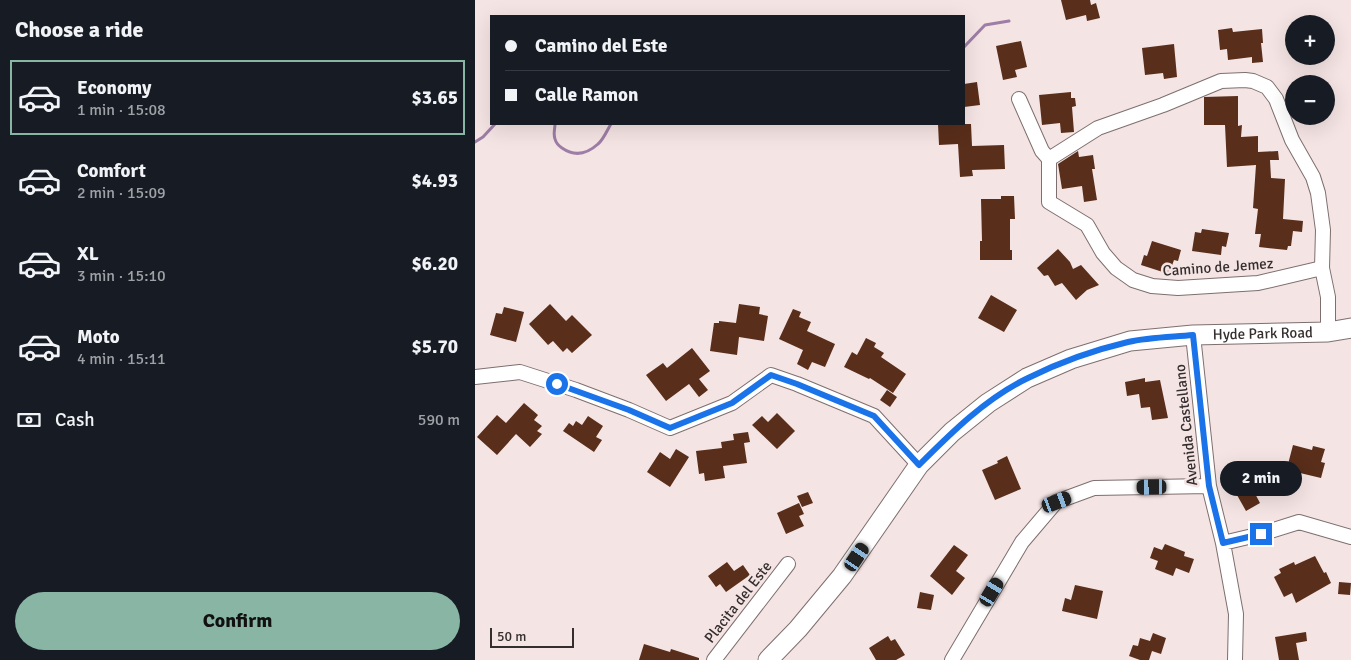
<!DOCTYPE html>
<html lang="en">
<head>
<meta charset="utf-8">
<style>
  :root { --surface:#171b24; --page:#20242c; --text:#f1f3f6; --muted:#9ea1a6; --line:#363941; --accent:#89b6a4 }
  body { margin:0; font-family:Signika,sans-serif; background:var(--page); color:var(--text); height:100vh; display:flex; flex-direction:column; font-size:19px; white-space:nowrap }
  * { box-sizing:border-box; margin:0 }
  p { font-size:16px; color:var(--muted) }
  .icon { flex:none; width:28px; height:28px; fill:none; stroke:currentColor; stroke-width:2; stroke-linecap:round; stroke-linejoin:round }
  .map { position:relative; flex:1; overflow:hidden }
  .details { display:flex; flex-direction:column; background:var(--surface); width:475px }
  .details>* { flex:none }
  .top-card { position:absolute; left:15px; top:15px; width:475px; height:110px; border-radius:0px; box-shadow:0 5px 20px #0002; display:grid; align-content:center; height:110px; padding:0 15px; background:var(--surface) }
  .controls { position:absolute; left:810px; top:15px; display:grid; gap:10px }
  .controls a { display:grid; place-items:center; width:50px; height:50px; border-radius:50%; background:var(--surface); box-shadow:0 5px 20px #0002; font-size:25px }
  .scale { position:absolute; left:15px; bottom:12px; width:84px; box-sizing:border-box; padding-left:5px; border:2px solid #352e2e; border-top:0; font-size:14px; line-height:18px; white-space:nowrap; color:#352e2e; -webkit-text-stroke:4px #f5e4e4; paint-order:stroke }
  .end { position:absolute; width:22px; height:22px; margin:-11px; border:6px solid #1a73e8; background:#fff; box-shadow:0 0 0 2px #fff }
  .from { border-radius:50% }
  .bubble { position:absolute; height:35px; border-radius:18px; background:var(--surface); box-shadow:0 5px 20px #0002; font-size:16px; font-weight:700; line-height:35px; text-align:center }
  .car { position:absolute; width:15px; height:30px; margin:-15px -8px; border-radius:6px; box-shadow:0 0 4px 1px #0007; background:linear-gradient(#222 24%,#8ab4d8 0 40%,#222 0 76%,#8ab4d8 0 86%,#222 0) }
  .top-card b { display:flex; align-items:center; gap:18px; height:48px; font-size:19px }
  .top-card b+b { border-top:1px solid var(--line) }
  .top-card i { width:12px; height:12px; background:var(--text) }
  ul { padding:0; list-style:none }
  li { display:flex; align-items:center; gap:15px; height:75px; margin:0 10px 8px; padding:0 5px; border:2px solid transparent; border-radius:0px }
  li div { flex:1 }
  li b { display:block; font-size:19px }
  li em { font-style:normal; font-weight:700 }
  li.selected { border-color:var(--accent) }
  li>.icon { width:45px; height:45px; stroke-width:1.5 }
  h2 { padding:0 15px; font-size:22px; line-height:60px }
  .pay { display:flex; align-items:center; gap:12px; height:55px; padding:0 15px; font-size:19px }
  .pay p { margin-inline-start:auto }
  .action { display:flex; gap:10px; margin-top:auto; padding:10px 15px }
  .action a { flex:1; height:58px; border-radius:30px; background:var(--accent); color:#111; font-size:20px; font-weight:700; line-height:58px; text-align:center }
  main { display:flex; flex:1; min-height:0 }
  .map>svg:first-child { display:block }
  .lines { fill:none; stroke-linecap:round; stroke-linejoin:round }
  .stream { stroke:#9e7da6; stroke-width:3 }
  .building { fill:#592e1a }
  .street-casing { stroke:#7e6f6f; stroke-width:16 }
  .secondary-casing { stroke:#7e6f6f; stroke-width:21 }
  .street { stroke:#fff; stroke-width:14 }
  .secondary { stroke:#fff; stroke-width:19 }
  .route { stroke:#1a73e8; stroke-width:6 }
  .labels { text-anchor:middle; stroke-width:5; stroke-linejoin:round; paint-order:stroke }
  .street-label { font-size:15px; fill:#352e2e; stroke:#f5e4e4 }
</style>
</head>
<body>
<main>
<section class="details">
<h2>Choose a ride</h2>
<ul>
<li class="selected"><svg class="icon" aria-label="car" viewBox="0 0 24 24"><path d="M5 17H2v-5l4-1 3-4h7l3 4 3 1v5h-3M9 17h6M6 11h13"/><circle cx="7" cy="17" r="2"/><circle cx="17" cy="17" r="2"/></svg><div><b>Economy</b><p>1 min · 15:08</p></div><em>$3.65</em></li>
<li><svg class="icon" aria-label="car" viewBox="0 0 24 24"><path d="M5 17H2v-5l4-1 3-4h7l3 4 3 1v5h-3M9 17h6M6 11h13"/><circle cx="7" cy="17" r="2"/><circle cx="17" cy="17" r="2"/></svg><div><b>Comfort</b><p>2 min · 15:09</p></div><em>$4.93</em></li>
<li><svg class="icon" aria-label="car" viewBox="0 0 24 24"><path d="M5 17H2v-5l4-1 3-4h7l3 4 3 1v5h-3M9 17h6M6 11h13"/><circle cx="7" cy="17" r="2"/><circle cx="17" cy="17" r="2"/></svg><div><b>XL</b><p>3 min · 15:10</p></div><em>$6.20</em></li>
<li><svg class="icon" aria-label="car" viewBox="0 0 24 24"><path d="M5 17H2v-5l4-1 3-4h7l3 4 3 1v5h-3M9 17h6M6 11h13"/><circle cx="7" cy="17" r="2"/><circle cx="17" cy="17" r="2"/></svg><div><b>Moto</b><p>4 min · 15:11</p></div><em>$5.70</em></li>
</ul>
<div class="pay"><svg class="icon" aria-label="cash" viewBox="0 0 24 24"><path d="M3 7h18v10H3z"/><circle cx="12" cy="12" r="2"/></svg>Cash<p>590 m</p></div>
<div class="action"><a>Confirm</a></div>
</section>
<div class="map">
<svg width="876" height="660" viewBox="0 0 876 660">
  <rect width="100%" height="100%" fill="#f5e4e4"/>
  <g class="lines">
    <!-- stream -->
    <path class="stream" d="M489,47L510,25L534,21
      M80,124C80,129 78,134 80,139C81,143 84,146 87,148C100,157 112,154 123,144C129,139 132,130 136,124
      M0,142L8,137L20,124"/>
  </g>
  <!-- building -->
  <path class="building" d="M586,0H615L616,5L621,3L625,18L612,21L611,15L591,20Z
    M757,28L758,32L787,29L788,43H786L788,62L777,63V57L753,60L752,49L745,50L743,30Z
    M546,41L552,67L540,70L542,77L528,80L521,46Z
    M699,44L702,77L689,79L688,73L670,75L667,48Z
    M502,82L505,105L489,107V84Z
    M596,92V98H600L601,106L597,107L599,132L586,133L585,123L567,125L564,95Z
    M763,96V126L767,125L766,137L783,136V152L803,151L804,160H795L796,178L810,179L808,219L828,221L827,232L818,231L816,246H813L812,250L784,247L786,234H780L783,209L778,208L781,165L752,167L750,125H729V97Z
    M463,124H496L497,146L529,145L530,169L497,170L498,176L485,177L483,144L464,145Z
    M603,151L604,157L618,155L620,169H617L622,200L609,202L607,186L587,189L583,164Z
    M526,196H539L540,219H535V250H537V260H505V241H507L506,199H526Z
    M727,229L754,233L751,247L747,246L746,255L717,251L720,232L726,233Z
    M677,241L706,250L703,261L699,260L694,274L666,265L669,255L672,256Z
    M583,249L595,262L598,269L606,265L624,285L612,290L601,300L587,283L580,286L573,275L569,276L562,268Z
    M516,295L542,310L529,332L503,318Z
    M75,304L91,321L97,315L117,335L97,353L92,348L88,352L78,341L73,345L54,324Z
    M264,304L285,307L284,314L293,316L289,341L264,337L262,355L235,351L239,323H244V321L261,323Z
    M29,307L49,312L41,342L15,335L21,313L27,314Z
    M318,309L326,312L324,317L336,322L332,331L360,344L350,367L337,362L333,370L322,364L328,350L304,339Z
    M391,338L401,343L399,347L409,353L406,357L431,374L418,393L395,378L394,379L369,367L377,352L382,355Z
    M217,348L235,371L224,379L233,390L224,397L214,384L191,401L171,375L188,363L192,368Z
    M670,378V382L685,380L693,418L677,420L675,407L666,408L664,394L652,396L650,382Z
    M412,390L422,397L415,407L405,400Z
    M49,403L63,415L59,420L67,426L62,431L67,434L55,447L41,434L22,455L2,437L22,415L31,423Z
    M302,413L320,431L302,449L277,425L287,416L293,422Z
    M113,416L128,426L121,437L127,440L119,452L88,431L94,423L98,426L101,421L107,425Z
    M273,432L275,442L269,443L272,463L248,466L250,478L230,481L229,473L224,474L221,451L247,448L246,442L259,440L258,434Z
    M818,445L837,450L838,446L850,449L846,462L850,463L846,478L825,473L822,481L807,477L810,467L812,468Z
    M201,449L214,457L195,487L172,472L185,452L195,459Z
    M532,456L546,489L520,500L507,470L523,463L522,461Z
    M777,488L785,503L771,511L762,495Z
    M333,492L338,503L327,507L322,496Z
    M324,503L329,514L324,516L329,526L311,534L302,513Z
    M690,544L710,552L709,556L719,559L714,573L701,568L698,576L680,569L683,561L675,558L679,547L687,550Z
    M479,545L493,555L481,571L490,578L477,595L455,576Z
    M840,556L849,573L851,572L856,583L821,603L817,593L809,597L799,577L806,573L804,569L819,562L820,565Z
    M252,562L259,571L268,565L275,575L251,592L245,584L241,587L233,576Z
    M864,582L876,583L875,595L863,594Z
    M600,585L628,591L622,619L587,611L590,598L596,600Z
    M445,592L459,595L456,610L442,608Z
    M831,632L832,641L821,643L824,660H804L800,637Z
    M678,633L691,638L686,654L677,651L674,660H665L654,656L658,645L663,646L665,638L675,641Z
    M413,636L416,641L420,639L430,655L421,660H401L394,648Z
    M169,644L195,652L196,649L224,658V660H164Z"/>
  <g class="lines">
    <!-- street casing -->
    <g class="street-casing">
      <path id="street" d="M544,99L567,151L574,159V202L612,225L628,253L641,268L658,280L677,286L703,288L783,283L847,268
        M574,159L623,128L688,105L746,81L770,80L778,81L792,87L801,99L817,140L838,177L843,193L848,230L847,268L853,297V332
        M718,335L734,486L748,543L761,614L760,660
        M0,377L45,372L101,390L154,410L195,428L257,403L296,375L322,384L399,416L444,465
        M748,543L786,534L824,522L876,537
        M239,660L313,564
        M477,660L547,542L581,502L619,488L734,486"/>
    </g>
    <!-- secondary casing -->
    <g class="secondary-casing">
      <g id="secondary">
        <path id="s1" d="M293,660L323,629L367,576L444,465L477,432L513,403L552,378L596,359L655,341L718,335L853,332L876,328"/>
      </g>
    </g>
    <!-- street -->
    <use href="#street" class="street"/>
    <!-- secondary -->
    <use href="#secondary" class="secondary"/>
  </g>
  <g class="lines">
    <!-- route -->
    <path class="route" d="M82,384L154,410L195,428L257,403L296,375L322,384L399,416L444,465C476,433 511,398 553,378C585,362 619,350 653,342C674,337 697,337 718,335L734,486L748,543L786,534"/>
  </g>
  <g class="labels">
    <!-- street labels -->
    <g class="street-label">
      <text transform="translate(743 267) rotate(-4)" y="5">Camino de Jemez</text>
      <text dy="5" stroke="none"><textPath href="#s1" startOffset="629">Hyde Park Road</textPath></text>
      <text transform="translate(711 425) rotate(-96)" y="5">Avenida Castellano</text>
      <text transform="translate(263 602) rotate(-52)" y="5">Placita del Este</text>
    </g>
  </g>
</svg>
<div class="controls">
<a>+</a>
<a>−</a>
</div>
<div class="scale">50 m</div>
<i class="end from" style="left:82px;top:384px"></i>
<i class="end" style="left:786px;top:534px"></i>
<div class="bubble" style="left:745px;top:461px;width:82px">2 min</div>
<i class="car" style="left:677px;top:487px;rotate:269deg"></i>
<i class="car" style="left:582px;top:502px;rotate:69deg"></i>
<i class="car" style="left:382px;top:557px;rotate:34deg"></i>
<i class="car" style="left:517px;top:592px;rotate:31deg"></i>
<div class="top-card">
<b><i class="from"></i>Camino del Este</b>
<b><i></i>Calle Ramon</b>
</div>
</div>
</main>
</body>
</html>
